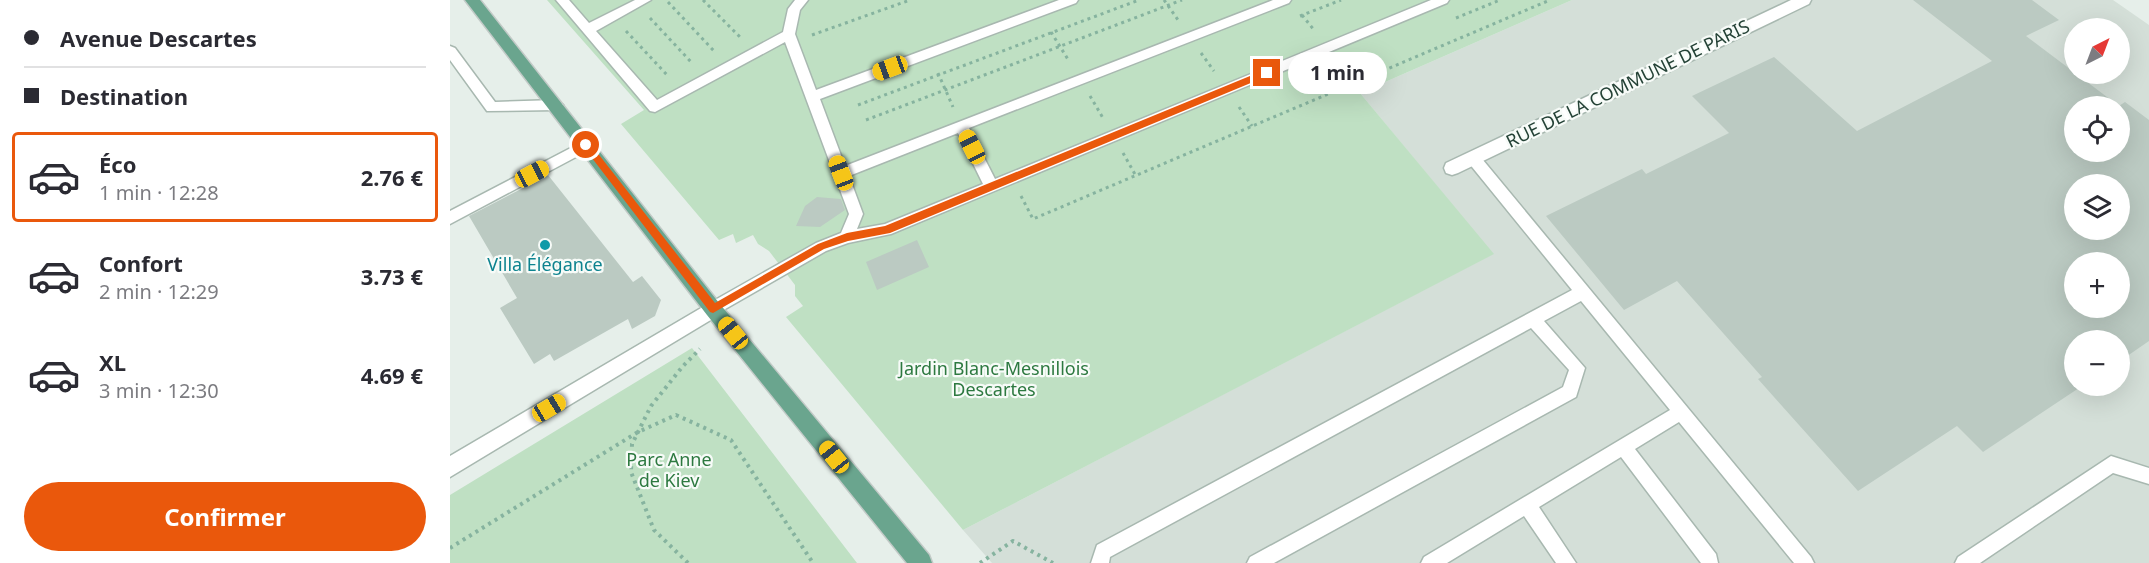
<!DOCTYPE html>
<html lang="fr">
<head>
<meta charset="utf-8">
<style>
  :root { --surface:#fff; --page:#f7f7f7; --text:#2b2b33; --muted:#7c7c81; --line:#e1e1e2; --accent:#ea580c }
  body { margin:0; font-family:"Noto Sans",sans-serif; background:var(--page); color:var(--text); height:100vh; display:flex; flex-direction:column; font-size:22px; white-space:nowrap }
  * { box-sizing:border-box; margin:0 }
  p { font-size:20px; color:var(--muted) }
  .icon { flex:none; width:33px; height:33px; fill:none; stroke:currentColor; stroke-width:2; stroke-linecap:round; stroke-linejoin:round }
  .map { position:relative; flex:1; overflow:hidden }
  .panel { display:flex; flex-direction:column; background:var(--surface); width:450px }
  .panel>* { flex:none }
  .hud { display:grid; align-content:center; height:132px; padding:0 24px; background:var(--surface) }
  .needle { width:39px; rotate:42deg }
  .controls { position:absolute; left:1614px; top:18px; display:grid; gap:12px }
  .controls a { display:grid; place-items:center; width:66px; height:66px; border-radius:50%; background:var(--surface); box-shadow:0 6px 24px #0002; font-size:30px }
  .end { position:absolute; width:27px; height:27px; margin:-14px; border:8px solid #ea580c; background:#fff; box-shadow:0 0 0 3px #fff }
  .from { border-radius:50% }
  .bubble { position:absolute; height:42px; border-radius:21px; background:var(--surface); box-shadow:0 6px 24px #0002; font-size:20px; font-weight:700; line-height:42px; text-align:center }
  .car { position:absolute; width:18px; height:36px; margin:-18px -9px; border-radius:8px; box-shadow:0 0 4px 2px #0007; background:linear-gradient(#f5c518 24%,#345 0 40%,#f5c518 0 76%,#345 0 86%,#f5c518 0) }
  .hud b { display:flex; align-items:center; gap:21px; height:57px; font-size:22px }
  .hud b+b { border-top:2px solid var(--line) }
  .hud i { width:15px; height:15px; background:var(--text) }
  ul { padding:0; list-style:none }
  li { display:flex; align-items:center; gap:18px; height:90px; margin:0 12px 9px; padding:0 12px; border:3px solid transparent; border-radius:6px }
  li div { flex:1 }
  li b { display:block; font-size:22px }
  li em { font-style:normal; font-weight:700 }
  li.on { border-color:var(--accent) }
  li>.icon { width:54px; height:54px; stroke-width:1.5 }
  .button { display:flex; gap:12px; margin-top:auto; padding:12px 24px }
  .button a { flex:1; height:69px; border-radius:36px; background:var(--accent); color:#fff; font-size:24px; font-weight:700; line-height:69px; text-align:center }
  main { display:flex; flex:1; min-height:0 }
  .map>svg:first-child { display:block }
  .built { fill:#d4dfd8; fill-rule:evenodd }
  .green { fill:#bfe0c3 }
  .building { fill:#bbcac2; fill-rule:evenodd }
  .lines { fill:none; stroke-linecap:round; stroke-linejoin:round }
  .lane-casing { stroke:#a8b8b0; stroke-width:3 }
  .street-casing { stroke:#a8b8b0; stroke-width:3 }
  .primary-casing { stroke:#c2cac7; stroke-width:3 }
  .path-far1 { stroke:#86b39f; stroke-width:3; stroke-dasharray:3 4; stroke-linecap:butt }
  .path { stroke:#86b39f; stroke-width:4; stroke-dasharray:3 4.5; stroke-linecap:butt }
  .lane { fill:#fff; fill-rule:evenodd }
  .street { fill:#fff; fill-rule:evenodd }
  .primary { fill:#6aa58e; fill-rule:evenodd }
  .route { fill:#ea580c }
  .culture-dot { fill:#0f9aa8; stroke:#f7fbf8; stroke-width:2 }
  .labels { text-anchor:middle; stroke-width:4.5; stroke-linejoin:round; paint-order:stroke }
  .street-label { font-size:18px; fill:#244236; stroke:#f7fbf8 }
  .culture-label { font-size:18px; fill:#0d838f; stroke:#f7fbf8 }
  .park-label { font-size:18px; fill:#2d7940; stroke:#f7fbf8 }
</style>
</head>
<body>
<main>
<section class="panel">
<div class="hud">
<b><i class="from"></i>Avenue Descartes</b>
<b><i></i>Destination</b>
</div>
<ul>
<li class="on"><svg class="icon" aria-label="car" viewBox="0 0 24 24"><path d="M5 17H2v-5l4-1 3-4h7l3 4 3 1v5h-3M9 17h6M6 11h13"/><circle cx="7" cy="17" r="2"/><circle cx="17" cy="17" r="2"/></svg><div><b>Éco</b><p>1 min · 12:28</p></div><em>2.76 €</em></li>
<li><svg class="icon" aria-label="car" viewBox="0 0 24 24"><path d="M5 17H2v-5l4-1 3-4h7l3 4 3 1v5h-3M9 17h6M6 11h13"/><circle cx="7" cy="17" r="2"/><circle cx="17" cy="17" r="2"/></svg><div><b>Confort</b><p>2 min · 12:29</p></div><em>3.73 €</em></li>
<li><svg class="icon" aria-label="car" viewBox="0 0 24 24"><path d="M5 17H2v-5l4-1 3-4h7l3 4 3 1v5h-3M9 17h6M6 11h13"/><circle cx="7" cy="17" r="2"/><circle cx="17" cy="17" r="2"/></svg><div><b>XL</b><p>3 min · 12:30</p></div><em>4.69 €</em></li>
</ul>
<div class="button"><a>Confirmer</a></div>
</section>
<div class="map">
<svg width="1699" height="563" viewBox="0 0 1699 563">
  <rect width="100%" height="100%" fill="#e6efea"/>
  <!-- built -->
  <path class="built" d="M1122,0H1663L1699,25V563H542L513,530L1043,254L910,93ZM1624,28H1670V74H1624ZM1624,106H1670V152H1624ZM1624,184H1670V230H1624ZM1624,262H1670V308H1624ZM1624,340H1670V386H1624Z"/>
  <!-- green -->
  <path class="green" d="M97,0H1122L910,93L1044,254L513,530L336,317L353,306L345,296V285L319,251L308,244L303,235L286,243L283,234L269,240L171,124L194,110Z
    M242,348L407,563H0V495Z"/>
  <!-- building -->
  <path class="building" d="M1463,0H1582L1609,20L1576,36L1669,106L1675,102L1699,120V341L1670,361V340H1624V386H1632L1533,452L1507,426L1408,491L1308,379L1312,377L1227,281L1174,310L1096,216L1192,169L1196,174L1279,133L1242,96L1324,57L1407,131L1542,61ZM1624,106H1670V152H1624ZM1624,184H1670V230H1624ZM1624,262H1670V308H1624Z
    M98,175L183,282L192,276L211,300L205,316L182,329L178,319L104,361L100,354L84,364L50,308L67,298L19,216Z
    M367,197L391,199L395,210L370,227L346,226L355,206Z
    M467,240L479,267L427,290L416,262Z"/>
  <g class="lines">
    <!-- lane casing -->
    <g class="lane-casing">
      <path id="lane" d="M106,0H119L139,23L185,0H201L146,31L207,100L333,32L338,9L345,0H358L350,10L345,34L366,90L609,0H628L626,3L370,99L395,166L823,0H841L839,3L519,128L545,179L981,0H999L997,3L441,234L398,243L376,251L263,316L258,314L255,309L258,304L366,243L391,233L399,214L335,42L205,112L200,111ZM508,133L533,184L435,224L407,229L413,214L399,176Z
        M0,46L5,48L45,102L106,100L113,105L106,110L37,111L0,60Z
        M136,140L143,145L141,149L0,224V211Z
        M1023,153L1028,154L1361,557L1364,563H1344L1229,422L1185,449L1266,554L1268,563H1251L1171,457L1089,507L1126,563H1106L1074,516L997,563H971L974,557L1220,410L1131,301L1094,321L1135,368L1126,397L824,563H797L800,557L1113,387L1119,370L1081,328L660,557L659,563H641L647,545L1122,290L1018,162L1016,158L1018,154Z
        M1661,456L1699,468V484L1663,473L1530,563H1505L1508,557Z"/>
    </g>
    <!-- street casing -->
    <g class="street-casing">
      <path id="street" d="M1341,0H1361L1359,4L1008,173L1002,175L996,173L994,168L996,163Z
        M263,301L269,303L272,309L269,315L0,477V456Z"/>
    </g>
    <!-- primary casing -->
    <g class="primary-casing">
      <path id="primary" d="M15,0H30L269,303L479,555L482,563H457L257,315Z"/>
    </g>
    <!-- path-far1 -->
    <path class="path-far1" d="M253,0L290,37
      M714,0L728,20
      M218,2L264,51
      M852,15L864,30
      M850,16L891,0
      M200,18L242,63
      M1006,18L1050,0
      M176,31L218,76
      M601,32L619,61
      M362,35L460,0
      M751,53L764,71
      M891,64L906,82
      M488,73L503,107
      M640,96L653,118
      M408,105L689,0
      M789,107L802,126
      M416,120L732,0
      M673,153L686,176
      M571,196L583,219L1100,0"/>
    <!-- path -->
    <path class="path" d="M0,548L188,432L226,415L281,440L363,563
      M238,563L204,530L181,472L182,444L201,406L233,366L250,349
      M530,563L563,541L603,563"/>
    <!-- lane -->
    <use href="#lane" class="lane"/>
    <!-- street -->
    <use href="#street" class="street"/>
    <!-- primary -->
    <use href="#primary" class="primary"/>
  </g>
  <!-- route -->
  <path class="route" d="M817,69L821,73L820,75L440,233L398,241L374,249L263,313L260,312L132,145L136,141L139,142L265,303L368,244L397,233L435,226Z"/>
  <!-- markers -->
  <circle class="culture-dot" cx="95" cy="245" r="6"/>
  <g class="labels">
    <!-- street labels -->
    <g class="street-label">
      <text transform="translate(1178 84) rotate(-26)" y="6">RUE DE LA COMMUNE DE PARIS</text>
    </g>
    <!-- culture labels -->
    <g class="culture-label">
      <text x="95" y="271">Villa Élégance</text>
    </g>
    <!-- park labels -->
    <g class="park-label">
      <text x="544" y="375">Jardin Blanc-Mesnillois<tspan x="544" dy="21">Descartes</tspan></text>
      <text x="219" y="466">Parc Anne<tspan x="219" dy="21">de Kiev</tspan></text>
    </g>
  </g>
</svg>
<div class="controls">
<a><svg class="needle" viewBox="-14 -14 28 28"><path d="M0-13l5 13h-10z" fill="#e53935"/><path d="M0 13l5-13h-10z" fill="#7c7c81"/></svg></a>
<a><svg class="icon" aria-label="locate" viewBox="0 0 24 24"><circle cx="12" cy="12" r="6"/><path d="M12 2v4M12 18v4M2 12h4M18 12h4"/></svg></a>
<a><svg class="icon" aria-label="layers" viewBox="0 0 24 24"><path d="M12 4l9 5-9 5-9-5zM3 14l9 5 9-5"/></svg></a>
<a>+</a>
<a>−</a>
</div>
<i class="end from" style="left:136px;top:145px"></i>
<i class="end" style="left:817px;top:73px"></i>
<div class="bubble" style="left:838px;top:52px;width:99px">1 min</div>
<i class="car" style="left:440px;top:68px;rotate:250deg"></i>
<i class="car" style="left:522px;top:147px;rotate:333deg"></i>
<i class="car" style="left:391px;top:173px;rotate:339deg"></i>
<i class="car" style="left:82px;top:174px;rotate:62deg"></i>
<i class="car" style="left:283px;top:333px;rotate:321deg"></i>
<i class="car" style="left:99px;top:408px;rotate:59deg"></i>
<i class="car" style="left:384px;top:457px;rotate:321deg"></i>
</div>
</main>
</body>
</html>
